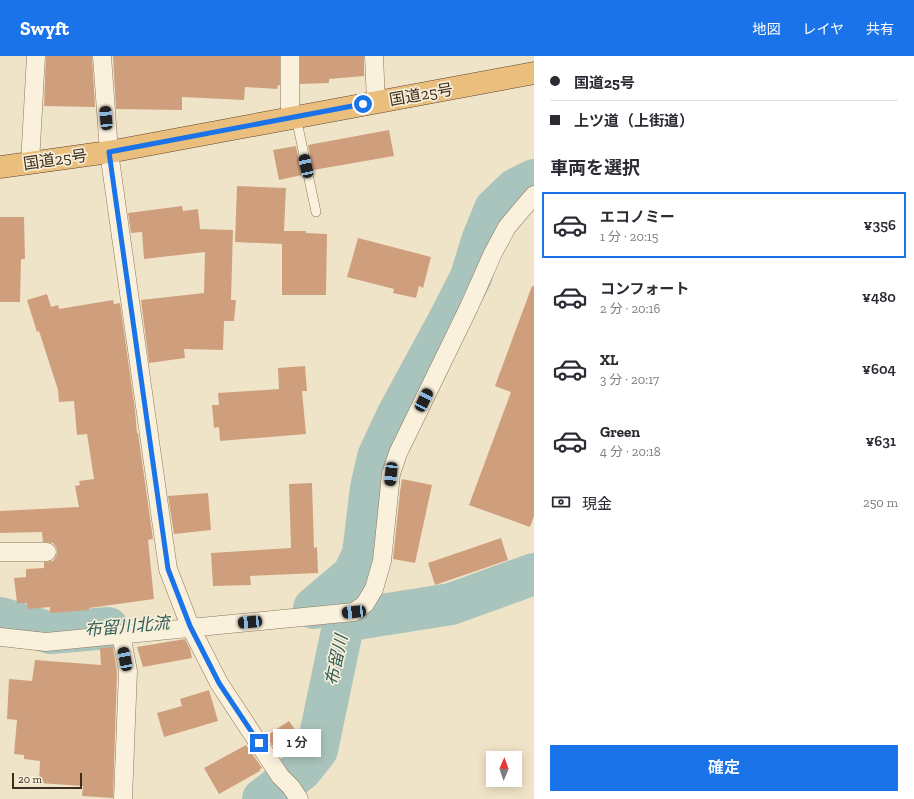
<!DOCTYPE html>
<html lang="ja">
<head>
<meta charset="utf-8">
<style>
  :root { --surface:#fff; --page:#f7f7f7; --text:#2b2b33; --muted:#7c7c81; --line:#e1e1e2; --accent:#1a73e8 }
  body { margin:0; font-family:"Zilla Slab","Noto Sans JP",serif; background:var(--page); color:var(--text); height:100vh; display:flex; flex-direction:column; font-size:15px; white-space:nowrap }
  * { box-sizing:border-box; margin:0 }
  p { font-size:13px; color:var(--muted) }
  .icon { flex:none; width:22px; height:22px; fill:none; stroke:currentColor; stroke-width:2; stroke-linecap:round; stroke-linejoin:round }
  .map { position:relative; flex:1; overflow:hidden }
  .sheet { display:flex; flex-direction:column; background:var(--surface); width:380px }
  .sheet>* { flex:none }
  .banner { display:grid; align-content:center; height:88px; padding:0 16px; background:var(--surface) }
  .needle { width:26px; rotate:2deg }
  .fabs { position:absolute; left:486px; top:695px; display:grid; gap:8px }
  .fabs a { display:grid; place-items:center; width:36px; height:36px; border-radius:0px; background:var(--surface); box-shadow:0 2px 10px #0003; font-size:20px }
  .scale { position:absolute; left:12px; bottom:10px; width:70px; box-sizing:border-box; padding-left:4px; border:2px solid #3d2e20; border-top:0; font-size:11px; line-height:14px; white-space:nowrap; color:#3d2e20; -webkit-text-stroke:3px #f7eed8; paint-order:stroke }
  .end { position:absolute; width:18px; height:18px; margin:-9px; border:5px solid #1a73e8; background:#fff; box-shadow:0 0 0 2px #fff }
  .from { border-radius:50% }
  .bubble { position:absolute; height:28px; border-radius:0px; background:var(--surface); box-shadow:0 2px 10px #0003; font-size:13px; font-weight:600; line-height:28px; text-align:center }
  .car { position:absolute; width:12px; height:24px; margin:-12px -6px; border-radius:5px; box-shadow:0 0 3px 1px #0007; background:linear-gradient(#222 24%,#8ab4d8 0 40%,#222 0 76%,#8ab4d8 0 86%,#222 0) }
  .banner b { display:flex; align-items:center; gap:14px; height:38px; font-size:15px }
  .banner b+b { border-top:1px solid var(--line) }
  .banner i { width:10px; height:10px; background:var(--text) }
  ul { padding:0; list-style:none }
  li { display:flex; align-items:center; gap:12px; height:66px; margin:0 8px 6px; padding:0 8px; border:2px solid transparent; border-radius:0px }
  li div { flex:1 }
  li b { display:block; font-size:15px }
  li em { font-style:normal; font-weight:600 }
  li.current { border-color:var(--accent) }
  li>.icon { width:36px; height:36px; stroke-width:1.5 }
  h2 { padding:0 16px; font-size:18px; line-height:48px }
  .pay { display:flex; align-items:center; gap:10px; height:44px; padding:0 16px; font-size:15px }
  .pay p { margin-inline-start:auto }
  .cta { display:flex; gap:8px; margin-top:auto; padding:8px 16px }
  .cta a { flex:1; height:46px; border-radius:0px; background:var(--accent); color:#fff; font-size:16px; font-weight:600; line-height:46px; text-align:center }
  header { display:flex; align-items:center; gap:24px; box-sizing:border-box; height:56px; padding:0 20px; background:var(--accent); color:#fff }
  header strong { font-size:19px }
  nav { display:flex; gap:22px; margin-inline-start:auto; font-size:14px }
  main { display:flex; flex:1; min-height:0 }
  .map>svg:first-child { display:block }
  .lines { fill:none; stroke-linecap:round; stroke-linejoin:round }
  .river { stroke:#a9c4bc; stroke-width:42 }
  .building { fill:#cf9f7d }
  .service-casing { stroke:#8d765c; stroke-width:10 }
  .minor-casing { stroke:#8d765c; stroke-width:19 }
  .trunk-casing { stroke:#5b4430; stroke-width:23 }
  .service { stroke:#faf1dc; stroke-width:9 }
  .minor { stroke:#faf1dc; stroke-width:18 }
  .trunk { stroke:#eabe7c; stroke-width:22 }
  .route { stroke:#1a73e8; stroke-width:5 }
  .labels { text-anchor:middle; stroke-width:3.5; stroke-linejoin:round; paint-order:stroke }
  .street-label { font-size:16px; fill:#3d2e20; stroke:#f7eed8 }
  .water-label { font-size:17px; font-style:italic; fill:#2f5d5a; stroke:#f7eed8 }
</style>
</head>
<body>
<header>
<strong>Swyft</strong>
<nav><a>地図</a><a>レイヤ</a><a>共有</a></nav>
</header>
<main>
<div class="map">
<svg width="534" height="743" viewBox="0 0 534 743">
  <rect width="100%" height="100%" fill="#f0e4c8"/>
  <g class="lines">
    <!-- river -->
    <path class="river" d="M314,552L353,519L363,498L371,432L378,401L397,360L448,266L471,221L482,185L495,153L516,133L534,124
      M0,562L51,577L108,572
      M344,565L451,548L534,518
      M263,743L301,714L317,694L344,565"/>
  </g>
  <!-- building -->
  <path class="building" d="M46,0H92L95,51L44,50Z
    M113,0H280V29H278L277,33L245,31L244,44L182,41V54L116,53Z
    M300,0H364V20L329,23V27L300,28Z
    M389,74L394,100L313,114L308,89Z
    M296,90L302,119L279,124L273,94Z
    M237,130L286,132L284,175H306V177L327,178L326,239H282V188L235,186Z
    M182,150L183,155L198,153L200,173L233,174L231,244H236L234,265H224L223,294L184,293L185,302L149,307L141,244L204,237L205,196L144,203L142,176L131,177L128,157Z
    M0,161H24L25,203H21L20,246H0Z
    M358,182L431,201L423,232L419,230L416,242L393,237L394,233L347,221Z
    M532,230H534V460L530,471L469,449L511,336L495,330Z
    M47,238L51,251L58,249L59,253L113,244L114,248L120,247L135,354L137,377H138L153,483L148,484L154,543L89,552V554L50,557V551L28,553L27,547H17L14,522L26,521V513L44,512V506L53,505L56,501L57,496L56,491L53,487L43,486L42,476L0,477V455L79,451L75,430L80,429L79,425L94,423L87,378L77,379L74,345L59,346L58,334L39,275L37,276L27,244Z
    M305,310L307,335H302L306,378L220,385L219,371L214,372L212,349H219L218,337L279,333L278,312Z
    M402,423L432,429L415,507L393,503L400,436Z
    M312,427L314,492L317,491L318,517L250,520L251,529L213,530L211,497L291,492L289,428Z
    M208,437L211,474L174,478L168,440Z
    M501,482L508,504L435,529L428,507Z
    M185,583L190,593L192,602L143,611L137,591Z
    M113,591L117,616L113,742L82,740L83,730L39,727L40,705L24,703V699L14,698L17,664L7,663L9,623L32,625L35,604L101,609L100,592Z
    M209,634L218,665L164,681L157,657L182,650L180,643Z
    M289,665L301,682L279,699L266,680Z
    M246,689L262,712L260,713V715L219,738L204,712Z"/>
  <g class="lines">
    <!-- service casing -->
    <g class="service-casing">
      <path id="service" d="M296,61L316,156"/>
    </g>
    <!-- minor casing -->
    <g class="minor-casing">
      <path id="minor" d="M102,0L109,96L168,513L190,570L219,627L280,720L291,731L299,743
        M374,0L376,46
        M290,62V0
        M30,107L36,0
        M0,496H47
        M121,578L128,615L123,743
        M0,581L46,586L354,556L365,548L374,533L382,505L391,418L398,397L469,251L493,197L507,171L534,139"/>
    </g>
    <!-- trunk casing -->
    <g class="trunk-casing">
      <path id="trunk" d="M0,111L109,96L534,17"/>
    </g>
    <!-- service -->
    <use href="#service" class="service"/>
    <!-- minor -->
    <use href="#minor" class="minor"/>
    <!-- trunk -->
    <use href="#trunk" class="trunk"/>
  </g>
  <g class="lines">
    <!-- route -->
    <path class="route" d="M259,687L219,627L190,570L168,513L109,96L363,48"/>
  </g>
  <g class="labels">
    <!-- street labels -->
    <g class="street-label">
      <text transform="translate(421 38) rotate(-10)" y="6">国道25号</text>
      <text transform="translate(55 103) rotate(-8)" y="6">国道25号</text>
    </g>
    <!-- water labels -->
    <g class="water-label">
      <text transform="translate(127 570) rotate(-5)" y="6">布留川北流</text>
      <text transform="translate(336 604) rotate(-78)" y="6">布留川</text>
    </g>
  </g>
</svg>
<div class="fabs">
<a><svg class="needle" viewBox="-14 -14 28 28"><path d="M0-13l5 13h-10z" fill="#e53935"/><path d="M0 13l5-13h-10z" fill="#7c7c81"/></svg></a>
</div>
<div class="scale">20 m</div>
<i class="end from" style="left:363px;top:48px"></i>
<i class="end" style="left:259px;top:687px"></i>
<div class="bubble" style="left:273px;top:673px;width:48px">1 分</div>
<i class="car" style="left:106px;top:62px;rotate:355deg"></i>
<i class="car" style="left:306px;top:110px;rotate:348deg"></i>
<i class="car" style="left:424px;top:344px;rotate:26deg"></i>
<i class="car" style="left:391px;top:418px;rotate:186deg"></i>
<i class="car" style="left:354px;top:556px;rotate:264deg"></i>
<i class="car" style="left:250px;top:566px;rotate:265deg"></i>
<i class="car" style="left:125px;top:603px;rotate:349deg"></i>
</div>
<section class="sheet">
<div class="banner">
<b><i class="from"></i>国道25号</b>
<b><i></i>上ツ道（上街道）</b>
</div>
<h2>車両を選択</h2>
<ul>
<li class="current"><svg class="icon" aria-label="car" viewBox="0 0 24 24"><path d="M5 17H2v-5l4-1 3-4h7l3 4 3 1v5h-3M9 17h6M6 11h13"/><circle cx="7" cy="17" r="2"/><circle cx="17" cy="17" r="2"/></svg><div><b>エコノミー</b><p>1 分 · 20:15</p></div><em>¥356</em></li>
<li><svg class="icon" aria-label="car" viewBox="0 0 24 24"><path d="M5 17H2v-5l4-1 3-4h7l3 4 3 1v5h-3M9 17h6M6 11h13"/><circle cx="7" cy="17" r="2"/><circle cx="17" cy="17" r="2"/></svg><div><b>コンフォート</b><p>2 分 · 20:16</p></div><em>¥480</em></li>
<li><svg class="icon" aria-label="car" viewBox="0 0 24 24"><path d="M5 17H2v-5l4-1 3-4h7l3 4 3 1v5h-3M9 17h6M6 11h13"/><circle cx="7" cy="17" r="2"/><circle cx="17" cy="17" r="2"/></svg><div><b>XL</b><p>3 分 · 20:17</p></div><em>¥604</em></li>
<li><svg class="icon" aria-label="car" viewBox="0 0 24 24"><path d="M5 17H2v-5l4-1 3-4h7l3 4 3 1v5h-3M9 17h6M6 11h13"/><circle cx="7" cy="17" r="2"/><circle cx="17" cy="17" r="2"/></svg><div><b>Green</b><p>4 分 · 20:18</p></div><em>¥631</em></li>
</ul>
<div class="pay"><svg class="icon" aria-label="cash" viewBox="0 0 24 24"><path d="M3 7h18v10H3z"/><circle cx="12" cy="12" r="2"/></svg>現金<p>250 m</p></div>
<div class="cta"><a>確定</a></div>
</section>
</main>
</body>
</html>
